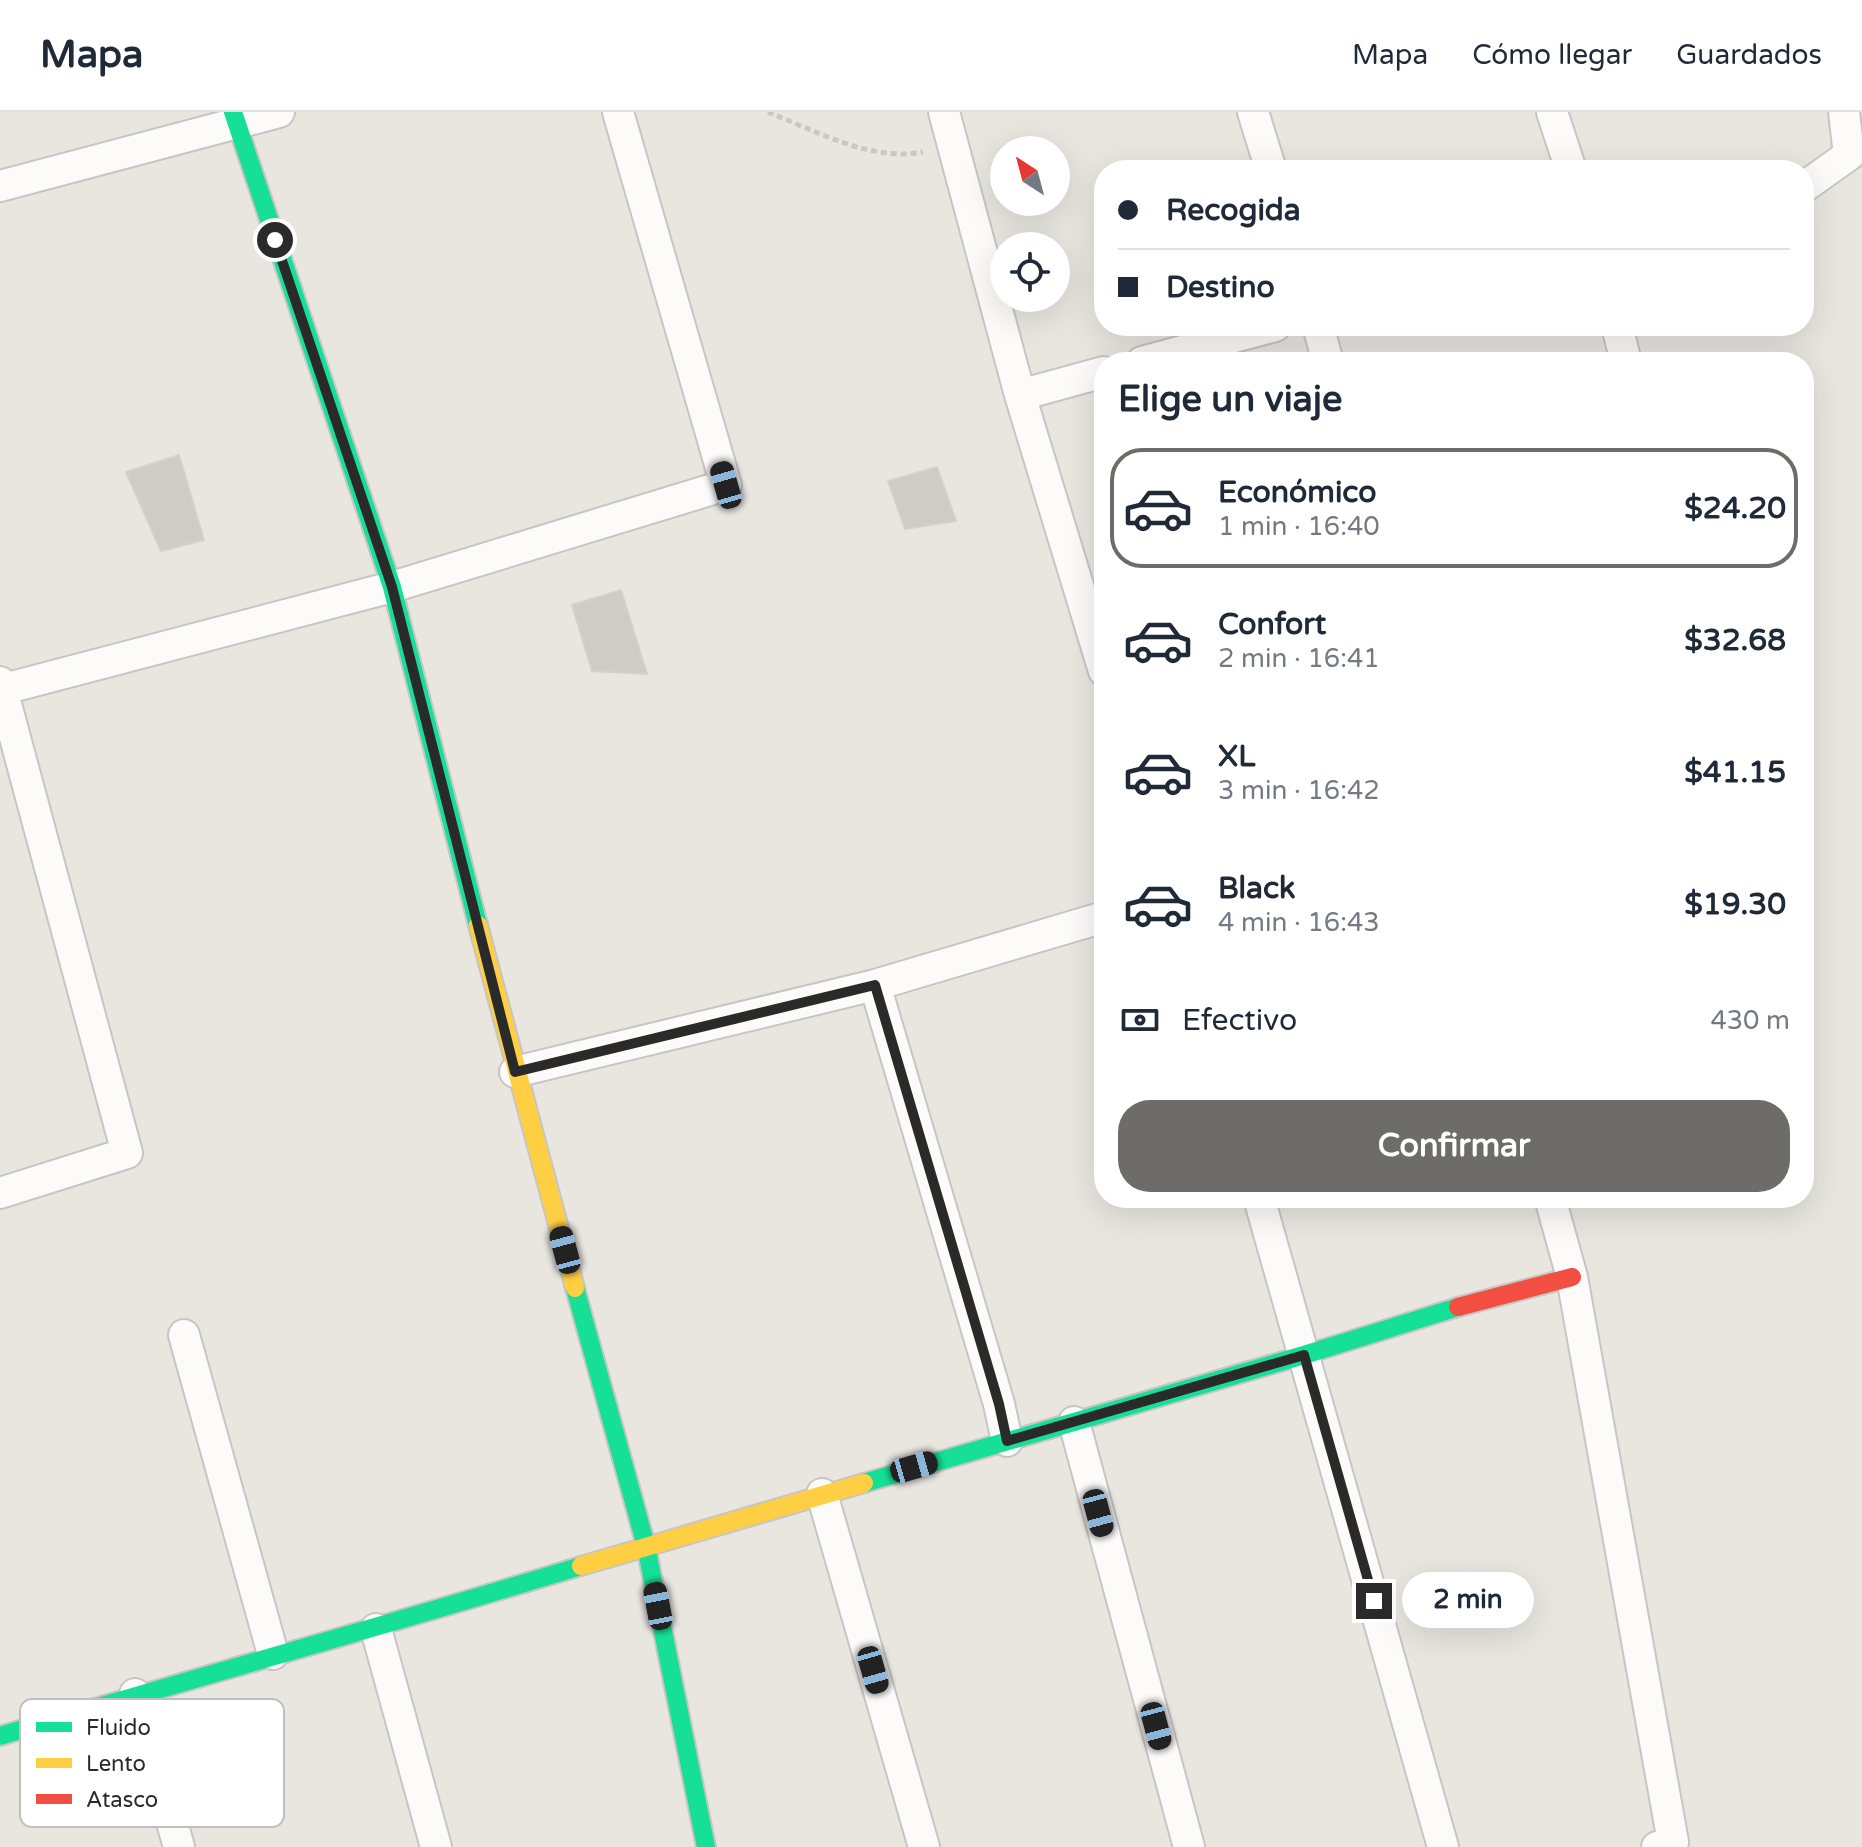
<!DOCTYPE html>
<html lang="es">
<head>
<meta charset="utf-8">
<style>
  :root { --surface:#fff; --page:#f2f2f3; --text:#1f2937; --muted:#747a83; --line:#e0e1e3; --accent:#6d6c6a }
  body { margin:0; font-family:"Varela Round",sans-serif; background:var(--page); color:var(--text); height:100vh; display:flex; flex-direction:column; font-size:30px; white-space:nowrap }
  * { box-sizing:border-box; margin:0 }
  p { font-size:26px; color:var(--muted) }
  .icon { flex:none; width:44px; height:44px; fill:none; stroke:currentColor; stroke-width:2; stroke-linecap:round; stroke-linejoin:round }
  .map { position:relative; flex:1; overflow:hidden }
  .details { position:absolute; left:1094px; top:240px; width:720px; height:856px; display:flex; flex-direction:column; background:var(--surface); border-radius:32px; box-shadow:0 8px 32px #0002 }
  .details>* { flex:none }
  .hud { position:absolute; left:1094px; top:48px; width:720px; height:176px; border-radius:32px; box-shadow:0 8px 32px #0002; display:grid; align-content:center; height:176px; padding:0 24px; background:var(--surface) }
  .needle { width:52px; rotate:324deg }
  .buttons { position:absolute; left:990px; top:24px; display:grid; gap:16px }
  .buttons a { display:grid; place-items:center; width:80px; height:80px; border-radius:50%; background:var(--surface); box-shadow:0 8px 32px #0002; font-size:40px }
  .end { position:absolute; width:36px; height:36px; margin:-18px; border:10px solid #2a2a2a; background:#fff; box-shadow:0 0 0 4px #fff }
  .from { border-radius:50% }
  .bubble { position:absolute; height:56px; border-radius:28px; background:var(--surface); box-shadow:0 8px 32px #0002; font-size:26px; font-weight:700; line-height:56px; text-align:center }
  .car { position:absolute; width:24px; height:48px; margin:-24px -12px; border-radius:10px; box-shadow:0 0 6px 2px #0007; background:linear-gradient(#222 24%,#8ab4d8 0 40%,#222 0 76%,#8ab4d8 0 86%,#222 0) }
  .hud b { display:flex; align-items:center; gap:28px; height:76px; font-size:30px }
  .hud b+b { border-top:2px solid var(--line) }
  .hud i { width:20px; height:20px; background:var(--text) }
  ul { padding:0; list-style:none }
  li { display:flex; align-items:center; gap:24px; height:120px; margin:0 16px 12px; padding:0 8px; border:4px solid transparent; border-radius:32px }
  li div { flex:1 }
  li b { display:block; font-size:30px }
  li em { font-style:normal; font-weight:700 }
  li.current { border-color:var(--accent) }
  li>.icon { width:72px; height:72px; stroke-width:1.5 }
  h2 { padding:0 24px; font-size:36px; line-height:96px }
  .pay { display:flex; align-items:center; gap:20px; height:88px; padding:0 24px; font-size:30px }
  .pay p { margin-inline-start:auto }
  .button { display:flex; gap:16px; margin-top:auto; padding:16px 24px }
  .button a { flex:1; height:92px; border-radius:32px; background:var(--accent); color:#fff; font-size:32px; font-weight:700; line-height:92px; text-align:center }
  header { display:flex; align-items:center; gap:48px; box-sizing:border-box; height:112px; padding:0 40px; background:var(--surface); border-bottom:2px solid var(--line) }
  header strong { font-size:38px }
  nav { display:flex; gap:44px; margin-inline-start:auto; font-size:28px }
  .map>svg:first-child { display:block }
  .building { fill:#ceccc7; stroke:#d4d1cc; stroke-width:2 }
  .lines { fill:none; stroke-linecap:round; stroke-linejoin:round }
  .street-casing { stroke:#c7c5c5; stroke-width:34 }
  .fast-casing { stroke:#c7c5c5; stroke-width:22 }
  .slow-casing { stroke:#c7c5c5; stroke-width:22 }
  .jam-casing { stroke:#c7c5c5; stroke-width:22 }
  .path { stroke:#c8c8c7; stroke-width:5; stroke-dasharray:6 4; stroke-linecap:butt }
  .street { stroke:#fcfbfa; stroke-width:30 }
  .fast { stroke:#16e098; stroke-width:18 }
  .slow { stroke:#ffcf43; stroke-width:18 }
  .jam { stroke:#f24e42; stroke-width:18 }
  .route { stroke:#2a2a2a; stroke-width:10 }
  .key { fill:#fff; stroke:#bfbfbf; stroke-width:2 }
  .key-label { font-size:22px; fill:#2a2a2a }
</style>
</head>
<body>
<header>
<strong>Mapa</strong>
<nav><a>Mapa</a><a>Cómo llegar</a><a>Guardados</a></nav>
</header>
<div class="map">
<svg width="1862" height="1735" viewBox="0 0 1862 1735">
  <rect width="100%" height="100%" fill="#e9e6e0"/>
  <!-- building -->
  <path class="building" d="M179,343L204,428L161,439L126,360Z
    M937,355L956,409L905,417L888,369Z
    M621,478L647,562L592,559L572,493Z"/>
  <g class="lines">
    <!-- street casing -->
    <g class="street-casing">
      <path id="street" d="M944,0L1020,283L1104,559
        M1253,0L1271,58
        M1552,0L1571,58
        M0,74L279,0
        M1804,75L1849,43L1844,0
        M1318,214L1328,250
        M1617,214L1626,250
        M1142,250L1275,214
        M1020,283L1104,260
        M0,570L127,1041L0,1081
        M0,578L392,475L726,373L618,0
        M875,873L999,1292L1007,1329
        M515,960L875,873L1104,805
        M1259,1086L1443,1735
        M1550,1086L1572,1165L1673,1730L1657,1735
        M184,1223L273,1542
        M1074,1310L1189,1735
        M822,1382L924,1735
        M376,1517L436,1735
        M135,1582L179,1735"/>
    </g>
    <!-- fast casing -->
    <g class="fast-casing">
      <path id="fast" d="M233,0L392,475L478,813
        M575,1176L646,1434L706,1735
        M864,1371L1304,1243L1458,1195
        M0,1624C194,1566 388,1513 581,1454"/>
    </g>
    <!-- slow casing -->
    <g class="slow-casing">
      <path id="slow" d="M478,813L575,1176
        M581,1454L864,1371"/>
    </g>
    <!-- jam casing -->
    <g class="jam-casing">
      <path id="jam" d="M1458,1195L1572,1165"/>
    </g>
    <!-- path -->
    <path class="path" d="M768,0C816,19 871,50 923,40"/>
    <!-- street -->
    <use href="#street" class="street"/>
    <!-- fast -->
    <use href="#fast" class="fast"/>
    <!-- slow -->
    <use href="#slow" class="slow"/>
    <!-- jam -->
    <use href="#jam" class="jam"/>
  </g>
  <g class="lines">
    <!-- route -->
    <path class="route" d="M275,128L392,475L515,960L875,873L999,1292L1007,1329L1304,1243L1374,1489"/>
  </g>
  <!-- legend -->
  <rect x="20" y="1587" width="264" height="128" rx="12" class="key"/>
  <rect x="36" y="1610" width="36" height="10" fill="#16e098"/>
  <rect x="36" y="1646" width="36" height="10" fill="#ffcf43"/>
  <rect x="36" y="1682" width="36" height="10" fill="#f24e42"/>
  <g class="key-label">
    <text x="86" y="1623">Fluido</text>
    <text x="86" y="1659">Lento</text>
    <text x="86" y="1695">Atasco</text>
  </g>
</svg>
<div class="buttons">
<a><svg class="needle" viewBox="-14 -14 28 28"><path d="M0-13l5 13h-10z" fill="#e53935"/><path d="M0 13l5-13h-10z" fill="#747a83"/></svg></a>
<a><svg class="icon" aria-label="locate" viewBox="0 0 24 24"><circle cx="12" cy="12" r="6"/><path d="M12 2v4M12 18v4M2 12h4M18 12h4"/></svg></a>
</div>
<i class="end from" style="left:275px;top:128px"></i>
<i class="end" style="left:1374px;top:1489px"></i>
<div class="bubble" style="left:1402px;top:1460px;width:132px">2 min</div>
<i class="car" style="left:726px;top:373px;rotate:344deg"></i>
<i class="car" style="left:565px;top:1138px;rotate:345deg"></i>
<i class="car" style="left:914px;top:1355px;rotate:74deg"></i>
<i class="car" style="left:1098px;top:1401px;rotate:165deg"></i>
<i class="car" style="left:658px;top:1494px;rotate:349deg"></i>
<i class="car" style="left:873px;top:1558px;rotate:164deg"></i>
<i class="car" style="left:1156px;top:1614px;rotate:165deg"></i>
<div class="hud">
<b><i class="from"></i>Recogida</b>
<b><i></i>Destino</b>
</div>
<section class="details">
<h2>Elige un viaje</h2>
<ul>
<li class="current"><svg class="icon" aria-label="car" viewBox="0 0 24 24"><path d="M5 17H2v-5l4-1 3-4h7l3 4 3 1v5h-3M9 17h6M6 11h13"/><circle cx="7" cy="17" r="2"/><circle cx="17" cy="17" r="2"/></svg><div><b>Económico</b><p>1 min · 16:40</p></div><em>$24.20</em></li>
<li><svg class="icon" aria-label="car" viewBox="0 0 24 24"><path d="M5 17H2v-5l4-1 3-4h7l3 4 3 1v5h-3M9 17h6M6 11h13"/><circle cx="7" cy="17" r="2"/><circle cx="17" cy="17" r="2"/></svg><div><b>Confort</b><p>2 min · 16:41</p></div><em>$32.68</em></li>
<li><svg class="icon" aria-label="car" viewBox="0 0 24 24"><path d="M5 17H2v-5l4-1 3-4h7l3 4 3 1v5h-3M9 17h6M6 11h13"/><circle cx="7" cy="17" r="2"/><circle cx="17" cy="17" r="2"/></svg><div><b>XL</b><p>3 min · 16:42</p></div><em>$41.15</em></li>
<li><svg class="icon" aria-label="car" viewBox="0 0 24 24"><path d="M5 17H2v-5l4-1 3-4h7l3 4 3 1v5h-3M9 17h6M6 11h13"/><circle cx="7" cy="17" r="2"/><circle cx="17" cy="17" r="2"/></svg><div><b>Black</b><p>4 min · 16:43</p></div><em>$19.30</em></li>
</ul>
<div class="pay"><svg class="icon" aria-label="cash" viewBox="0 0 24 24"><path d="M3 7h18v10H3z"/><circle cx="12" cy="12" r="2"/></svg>Efectivo<p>430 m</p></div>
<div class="button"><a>Confirmar</a></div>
</section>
</div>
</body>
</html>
